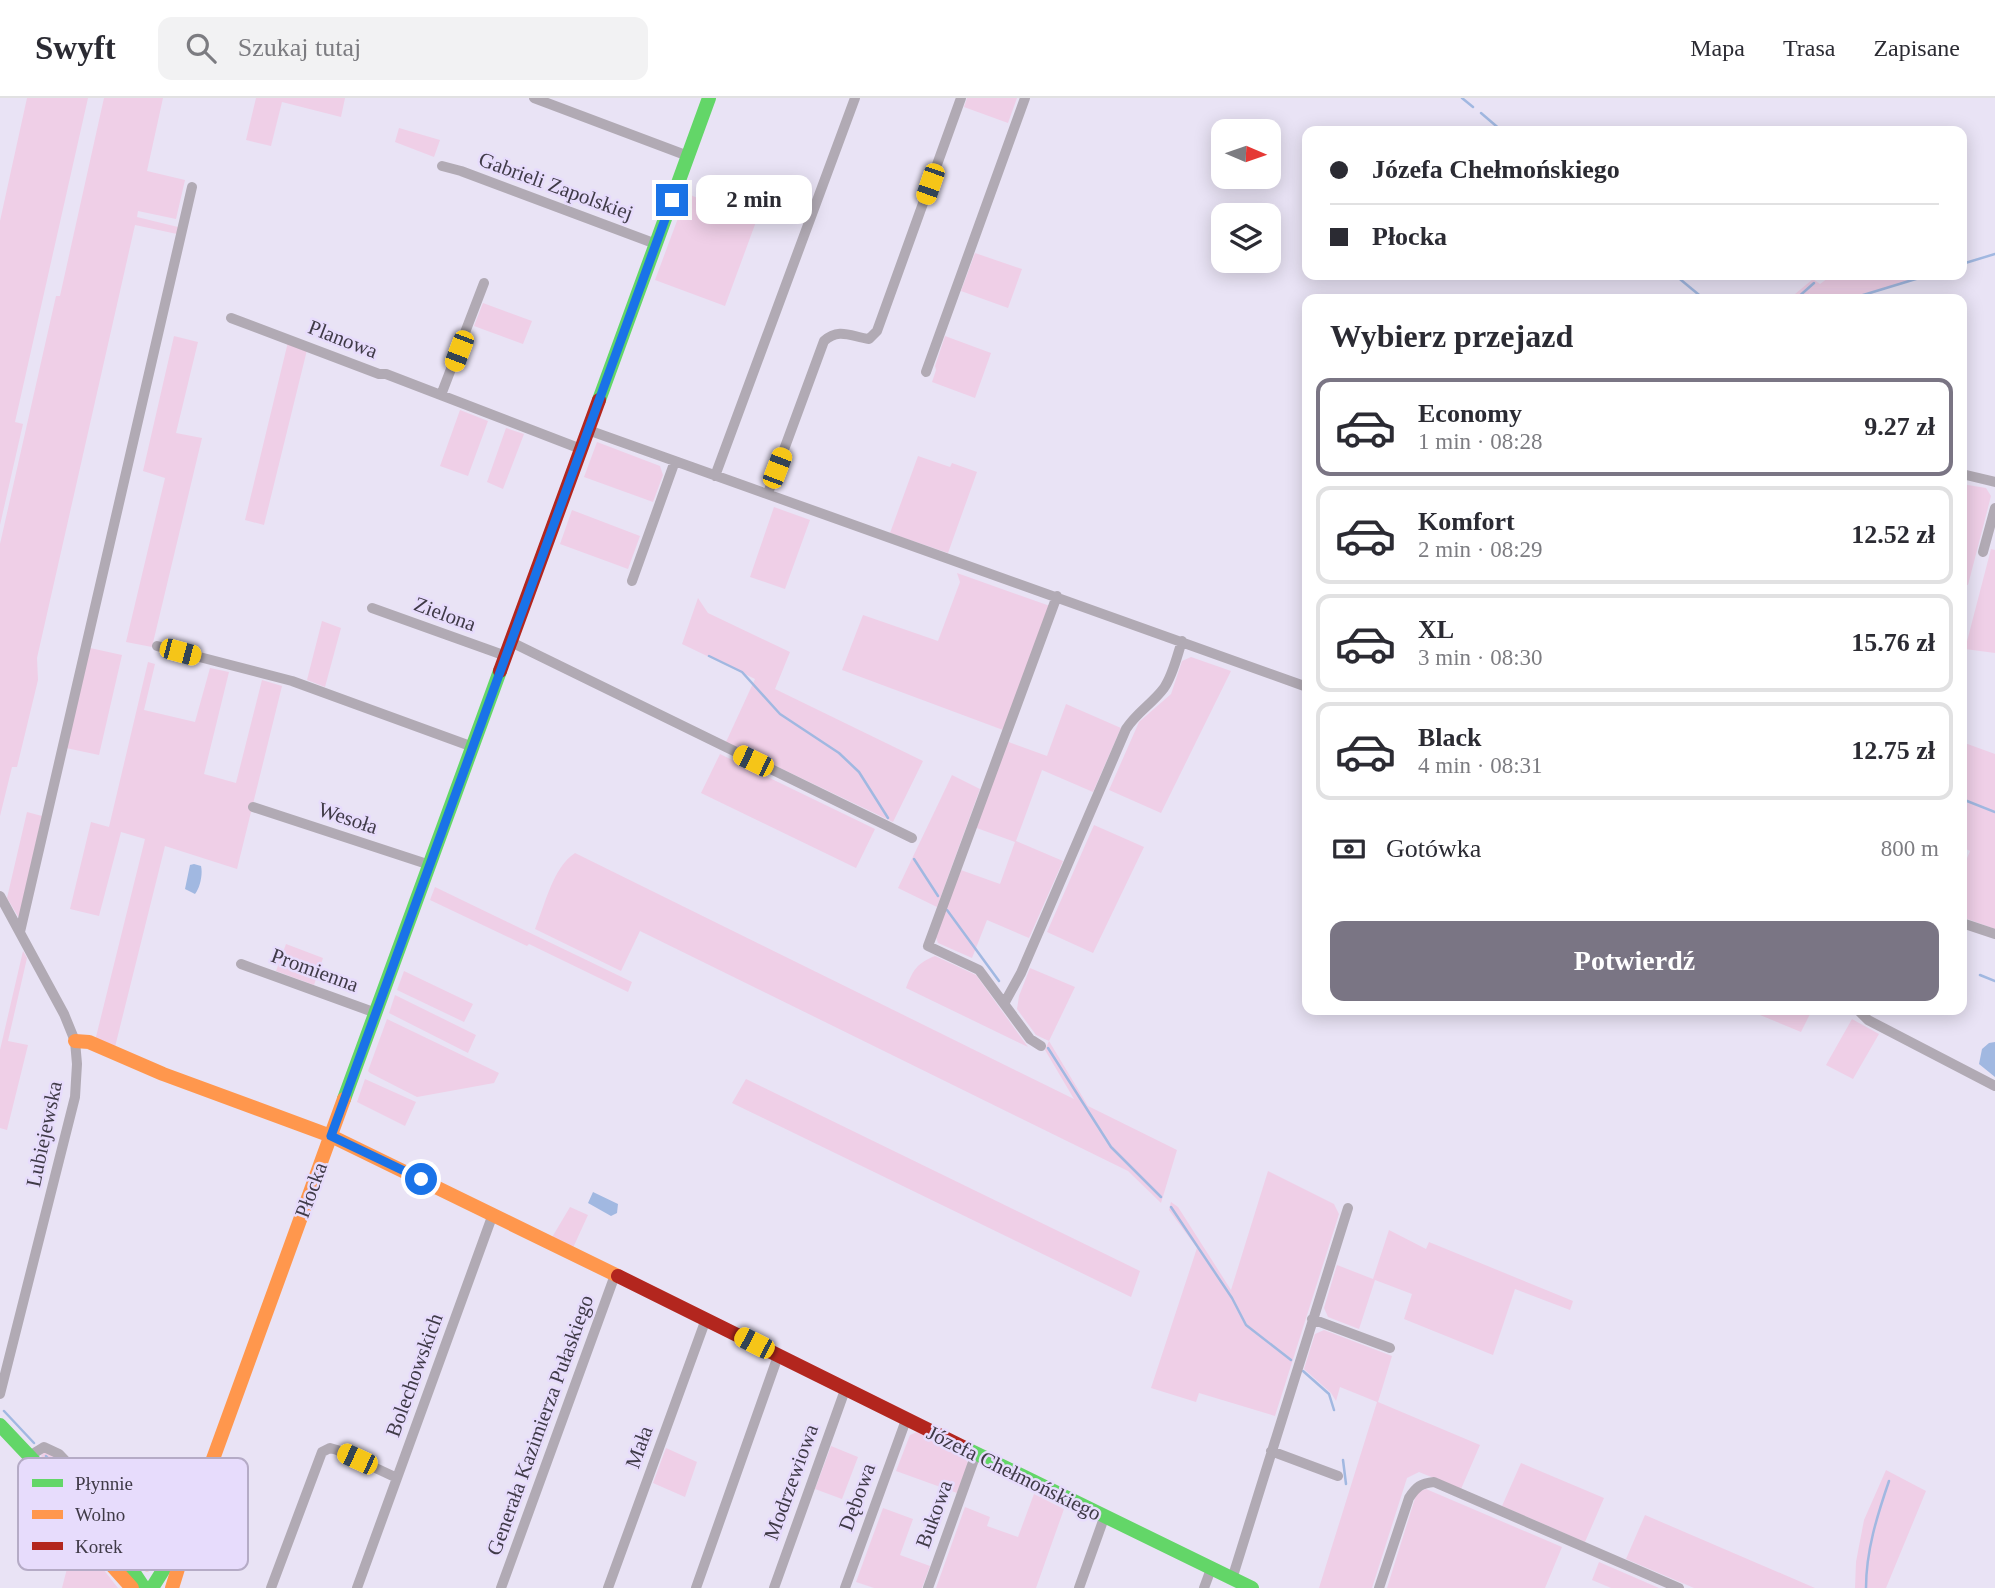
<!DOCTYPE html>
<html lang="pl">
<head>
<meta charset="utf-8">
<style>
  :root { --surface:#fff; --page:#f2f2f3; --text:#2b2b33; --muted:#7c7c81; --line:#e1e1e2; --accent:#7a7584 }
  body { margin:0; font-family:"Times New Roman",serif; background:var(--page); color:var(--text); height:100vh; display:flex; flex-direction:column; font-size:26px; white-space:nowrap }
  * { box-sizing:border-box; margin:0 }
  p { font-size:23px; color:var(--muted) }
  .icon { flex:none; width:38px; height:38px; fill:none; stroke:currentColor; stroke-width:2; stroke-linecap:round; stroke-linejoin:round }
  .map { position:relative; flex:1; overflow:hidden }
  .panel { position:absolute; left:1302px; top:196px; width:665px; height:721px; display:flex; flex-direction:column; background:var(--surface); border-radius:14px; box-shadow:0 4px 18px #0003 }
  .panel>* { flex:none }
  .top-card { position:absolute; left:1302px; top:28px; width:665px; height:154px; border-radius:14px; box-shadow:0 4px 18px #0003; display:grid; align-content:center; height:154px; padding:0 28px; background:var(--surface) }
  .needle { width:46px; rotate:92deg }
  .tools { position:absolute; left:1211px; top:21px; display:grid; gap:14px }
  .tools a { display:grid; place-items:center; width:70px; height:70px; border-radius:14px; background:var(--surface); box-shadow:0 4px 18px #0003; font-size:35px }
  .end { position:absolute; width:32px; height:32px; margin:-16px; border:9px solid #1a73e8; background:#fff; box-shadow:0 0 0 4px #fff }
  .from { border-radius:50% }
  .bubble { position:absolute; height:49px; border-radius:14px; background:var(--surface); box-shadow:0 4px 18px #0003; font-size:23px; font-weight:700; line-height:49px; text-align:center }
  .car { position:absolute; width:21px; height:42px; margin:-21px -10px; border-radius:9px; box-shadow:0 0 5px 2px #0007; background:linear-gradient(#f5c518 24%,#345 0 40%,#f5c518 0 76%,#345 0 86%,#f5c518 0) }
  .top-card b { display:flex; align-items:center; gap:24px; height:66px; font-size:26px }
  .top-card b+b { border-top:2px solid var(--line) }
  .top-card i { width:18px; height:18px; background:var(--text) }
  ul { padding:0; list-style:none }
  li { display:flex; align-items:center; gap:21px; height:98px; margin:0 14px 10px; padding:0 14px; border:4px solid var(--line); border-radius:14px }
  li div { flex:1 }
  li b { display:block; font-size:26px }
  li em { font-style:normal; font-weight:700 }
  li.active { border-color:var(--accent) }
  li>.icon { width:63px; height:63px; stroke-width:1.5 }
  h2 { padding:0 28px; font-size:32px; line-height:84px }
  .pay { display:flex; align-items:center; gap:18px; height:77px; padding:0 28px; font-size:26px }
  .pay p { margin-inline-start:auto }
  .primary-button { display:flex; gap:14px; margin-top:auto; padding:14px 28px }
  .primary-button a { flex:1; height:80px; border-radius:14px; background:var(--accent); color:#fff; font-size:28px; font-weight:700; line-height:80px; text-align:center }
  header { display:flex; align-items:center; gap:42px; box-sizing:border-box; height:98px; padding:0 35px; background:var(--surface); border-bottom:2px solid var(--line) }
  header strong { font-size:33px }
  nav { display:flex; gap:38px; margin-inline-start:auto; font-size:24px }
  .search { width:490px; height:63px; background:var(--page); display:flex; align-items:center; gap:18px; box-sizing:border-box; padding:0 24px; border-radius:14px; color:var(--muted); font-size:26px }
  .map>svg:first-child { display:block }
  .green { fill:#efcfe7 }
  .water { fill:#a1b8e1 }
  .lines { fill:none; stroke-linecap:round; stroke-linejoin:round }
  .stream { stroke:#a1b8e1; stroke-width:2.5 }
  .street { stroke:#b1aab4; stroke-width:10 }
  .fast { stroke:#63d668; stroke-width:14 }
  .slow { stroke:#ff974d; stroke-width:14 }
  .jam { stroke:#b3261e; stroke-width:14 }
  .route { stroke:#1a73e8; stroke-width:9 }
  .labels { text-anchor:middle; stroke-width:5; stroke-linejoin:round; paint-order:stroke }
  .street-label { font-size:21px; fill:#3f3a47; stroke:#e7dcfc }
  .key { fill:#e7dcfc; stroke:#b5abc6; stroke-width:2 }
  .key-label { font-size:19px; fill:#3f3a47 }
</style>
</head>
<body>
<header>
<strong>Swyft</strong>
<div class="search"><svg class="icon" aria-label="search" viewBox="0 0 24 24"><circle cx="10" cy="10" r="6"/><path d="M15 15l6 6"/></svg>Szukaj tutaj</div>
<nav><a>Mapa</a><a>Trasa</a><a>Zapisane</a></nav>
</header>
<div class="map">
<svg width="1995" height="1490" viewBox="0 0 1995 1490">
  <rect width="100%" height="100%" fill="#e9e3f5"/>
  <!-- green -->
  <path class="green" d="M27,0H88L15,324L23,326L0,427V123Z
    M104,0H163L147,73L185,82L176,121L138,113L137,119L178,129L177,136L135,127L37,560L38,582L17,669H12L0,718V446L56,198H60Z
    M256,0H345L341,19L282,4L271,48L246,42Z
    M967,0H1017L1008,25L964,9Z
    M399,30L440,42L434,59L395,44Z
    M687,96L757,121L725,208L655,182Z
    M975,155L1022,171L1008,210L961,193Z
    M1832,177H1928L1855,201H1809L1810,195L1802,201H1789L1813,181L1820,186Z
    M483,205L532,223L523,246L474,228Z
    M174,238L198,244L176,335L202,340L152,549L126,544L165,380L143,373Z
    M945,238L991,255L975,300L932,284L936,272L935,268Z
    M288,244L307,252L264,427L245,422Z
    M460,312L488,323L468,378L440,368Z
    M506,330L524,336L503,391L487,384Z
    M597,344L660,368L663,377L653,404L584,379Z
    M918,358L950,369L952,365L977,374L948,455L890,435Z
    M1962,386L1986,390L1991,398L1968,487L1962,486Z
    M774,409L810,422L785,491L750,479Z
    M572,412L640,438L628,471L560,446Z
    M1991,451L1995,452V555L1965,551Z
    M957,475L1050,508L1003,632L842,572L863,517L938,543L960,484Z
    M698,500L708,515L790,554L775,591L923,663L893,724L726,644L755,581L682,546Z
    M322,523L341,530L325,589L307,582Z
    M90,550L122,557L99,657L66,650Z
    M1191,559L1231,573L1161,715L1109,692L1139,624L1171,596L1182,563Z
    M148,564L155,566L144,612L195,624L210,570L229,574L204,676L236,685L262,582L282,588L237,771L165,748L114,953L95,943L145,741L121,734L99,818L70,811L91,724L109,729Z
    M1066,606L1121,630L1093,694L1042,672L1016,743L1063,763L1029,840L987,822L972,860L938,845L934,834L958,771L1000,786L1015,744L974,729L1006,643L1047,658Z
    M1962,644L1995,656V831L1962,819V764L1965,765L1970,753L1962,749Z
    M720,656L875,731L856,770L701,695Z
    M952,677L980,691L937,809L898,790Z
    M27,714L42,718L19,820L7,800Z
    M1094,727L1144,749L1093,855L1047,834Z
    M575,755L1074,1001L1045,952L1049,943L1036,937L1017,911L1019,898L1030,870L1075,889L1049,943L1088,1008L1177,1052L1161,1105L1128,1073L640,833L621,873L535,831C545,807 553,769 575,755Z
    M435,789L632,884L628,894L529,846L527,848L430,802Z
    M286,846L323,860L314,887L276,873Z
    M23,853L27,860L8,943L28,947L7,1032L0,1030V952Z
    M935,858L976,877L1028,949L906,890C913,872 917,865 935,858Z
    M404,873L473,906L464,924L397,892Z
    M395,897L476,937L468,955L389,915Z
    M1748,912H1812L1801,934Z
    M387,921L499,975L494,985L417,999L370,975L368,973Z
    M1852,921L1879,936L1853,981L1826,967Z
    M365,981L416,1004L405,1028L357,1004Z
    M746,981L1140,1173L1131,1199L732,1005Z
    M1268,1073L1334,1106L1339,1116L1275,1318L1199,1295L1196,1304L1151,1290L1197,1150L1169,1112L1171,1104L1178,1109L1231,1192Z
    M570,1109L588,1117L572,1152L551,1141Z
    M1389,1132L1426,1151L1429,1144L1573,1203L1570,1212L1515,1191L1493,1257L1404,1221L1412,1196L1375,1182L1359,1231L1328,1219L1324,1210L1337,1167L1373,1181Z
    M1324,1232L1392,1258L1378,1304L1480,1347L1461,1391L1419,1374L1407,1380L1372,1490H1319L1377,1304L1340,1289L1336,1303L1331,1295L1304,1271L1315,1236Z
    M917,1334L964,1357L968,1365L957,1395L896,1373L910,1337Z
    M831,1348L858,1359L842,1401L815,1391Z
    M666,1350L697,1364L685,1399L653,1385Z
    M44,1353H52L108,1418L161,1458L136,1463L41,1358Z
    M1521,1365L1604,1400L1585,1444L1502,1408Z
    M1886,1372L1926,1393L1886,1490H1855L1856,1464L1864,1422Z
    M1426,1391L1562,1449L1545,1490H1387L1417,1394Z
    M1034,1396L1064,1411L1036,1490H936L965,1409L990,1419L987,1428L1018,1439Z
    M883,1410L913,1421L900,1457L930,1468L922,1490H874L856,1484Z
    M1645,1417L1815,1490H1694L1626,1461Z
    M74,1434L118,1490H62L72,1451L61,1441L64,1437Z
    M1599,1464L1659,1490H1611L1592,1482Z"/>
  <!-- water -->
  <path class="water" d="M194,766L201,768C203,776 200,790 195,796L185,791L190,767Z
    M1995,944V979L1979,966L1982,951L1989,945Z
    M593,1094L618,1106L617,1115L611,1118L588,1105Z"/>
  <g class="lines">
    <!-- stream -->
    <path class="stream" d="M1462,0L1473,9
      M1481,15L1502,33
      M1962,166L1995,156
      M1675,177L1704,201
      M1796,201L1814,185
      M1850,201L1929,177
      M709,558L742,574L780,616L839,655L859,674L888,720
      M1962,701L1995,714
      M914,761L938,798
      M947,812L999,883
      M1980,877L1995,883
      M1048,950L1111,1049L1161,1099
      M1171,1109L1232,1200L1246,1227L1291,1262
      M1303,1273L1329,1296L1334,1312
      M4,1313L34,1345
      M46,1358L136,1455L144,1459
      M1343,1362L1346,1386
      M124,1440H129L146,1451
      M1866,1490C1866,1453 1877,1418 1889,1383"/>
    <!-- street -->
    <path class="street" d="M534,0L688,58
      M442,68L461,73L656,146
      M231,220L379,276H386L581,351
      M926,274L1025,0
      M441,297L484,185
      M588,332L1307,589
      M1962,376L1995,384
      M715,378L855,0
      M768,395L824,243C839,229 852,239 869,241L877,233L961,0
      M1983,454L1995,410
      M632,483L675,363
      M372,510L506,558
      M511,544L912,740
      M157,548L292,583L473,649
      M253,709L430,767
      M0,798L64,916L75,943L77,966L75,999L0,1296
      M1962,825L1995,836
      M20,834L192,89
      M241,866L376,915
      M1005,904L1021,875L1126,631C1137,614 1152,606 1164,590C1173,577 1177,558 1182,543
      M1858,912L1868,922L1995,988
      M1041,948L1030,941L979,872L928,848L1057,498
      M1312,1221L1390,1250
      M1271,1353L1338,1378
      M31,1357L44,1349L59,1356L116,1416
      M1232,1481L1348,1110
      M271,1490L322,1354L330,1350L337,1352L397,1380
      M357,1490L493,1116
      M501,1490L615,1177
      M608,1490L706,1221
      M696,1490L778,1258
      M774,1490L845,1292
      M845,1490L906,1322
      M928,1490L976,1356
      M1079,1490L1104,1420
      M1204,1490L1211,1471
      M1379,1490L1409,1400C1416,1389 1421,1385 1434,1384L1679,1490"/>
    <!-- fast -->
    <path class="fast" d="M599,302L709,0
      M344,1001L500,573
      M0,1327L120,1454L144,1490
      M965,1350L1252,1490
      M152,1490L167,1466L184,1427"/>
    <!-- slow -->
    <path class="slow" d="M75,943L89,944L163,976L331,1038L618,1178
      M35,1374L81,1433L132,1490
      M128,1461C144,1469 155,1468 169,1457
      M172,1490L205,1383L344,1001"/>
    <!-- jam -->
    <path class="jam" d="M500,573L599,302
      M618,1178L965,1350"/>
  </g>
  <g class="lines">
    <!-- route -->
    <path class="route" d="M421,1081L331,1038L672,102"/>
  </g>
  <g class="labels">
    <!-- street labels -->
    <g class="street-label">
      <text transform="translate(556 88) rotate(20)" y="7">Gabrieli Zapolskiej</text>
      <text transform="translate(343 241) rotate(21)" y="7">Planowa</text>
      <text transform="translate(445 516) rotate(20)" y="7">Zielona</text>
      <text transform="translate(348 720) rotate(18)" y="7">Wesoła</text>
      <text transform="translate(315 872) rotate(20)" y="7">Promienna</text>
      <text transform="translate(44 1036) rotate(-78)" y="7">Lubiejewska</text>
      <text transform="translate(311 1092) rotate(-70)" y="7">Płocka</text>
      <text transform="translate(414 1277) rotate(-70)" y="7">Bolechowskich</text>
      <text transform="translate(540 1327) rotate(-70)" y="7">Generała Kazimierza Pułaskiego</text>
      <text transform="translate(639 1349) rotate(-70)" y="7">Mała</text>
      <text transform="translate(1014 1375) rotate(26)" y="7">Józefa Chełmońskiego</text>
      <text transform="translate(791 1384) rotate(-70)" y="7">Modrzewiowa</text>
      <text transform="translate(857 1399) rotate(-70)" y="7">Dębowa</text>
      <text transform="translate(934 1416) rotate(-70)" y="7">Bukowa</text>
    </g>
  </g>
  <!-- legend -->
  <rect x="18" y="1360" width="230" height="112" rx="10" class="key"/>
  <rect x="32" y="1381" width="31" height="8" fill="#63d668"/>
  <rect x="32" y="1412" width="31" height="9" fill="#ff974d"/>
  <rect x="32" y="1444" width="31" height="8" fill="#b3261e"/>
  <g class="key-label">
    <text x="75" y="1392">Płynnie</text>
    <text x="75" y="1423">Wolno</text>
    <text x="75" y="1455">Korek</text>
  </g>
</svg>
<div class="tools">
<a><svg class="needle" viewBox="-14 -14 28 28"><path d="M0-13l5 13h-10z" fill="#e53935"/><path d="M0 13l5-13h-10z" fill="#7c7c81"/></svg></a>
<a><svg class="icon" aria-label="layers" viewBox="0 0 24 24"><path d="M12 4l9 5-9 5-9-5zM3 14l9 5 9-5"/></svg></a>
</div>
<i class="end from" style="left:421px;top:1081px"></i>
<i class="end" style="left:672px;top:102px"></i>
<div class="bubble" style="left:696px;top:77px;width:116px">2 min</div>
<i class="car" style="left:930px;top:86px;rotate:199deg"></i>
<i class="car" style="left:459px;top:253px;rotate:201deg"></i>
<i class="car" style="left:777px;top:370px;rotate:21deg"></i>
<i class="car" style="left:180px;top:554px;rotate:105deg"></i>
<i class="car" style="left:753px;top:663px;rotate:296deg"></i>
<i class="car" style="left:754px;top:1245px;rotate:297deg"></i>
<i class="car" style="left:357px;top:1361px;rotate:295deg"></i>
<div class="top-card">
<b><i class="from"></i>Józefa Chełmońskiego</b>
<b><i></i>Płocka</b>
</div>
<section class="panel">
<h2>Wybierz przejazd</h2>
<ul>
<li class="active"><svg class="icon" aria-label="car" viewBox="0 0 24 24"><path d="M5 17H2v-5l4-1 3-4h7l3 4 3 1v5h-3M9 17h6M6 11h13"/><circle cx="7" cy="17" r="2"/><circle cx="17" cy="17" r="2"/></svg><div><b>Economy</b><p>1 min · 08:28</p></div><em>9.27 zł</em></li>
<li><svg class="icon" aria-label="car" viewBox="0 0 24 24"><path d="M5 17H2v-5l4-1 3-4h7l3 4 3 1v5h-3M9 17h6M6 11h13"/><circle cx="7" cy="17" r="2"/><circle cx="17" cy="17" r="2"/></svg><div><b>Komfort</b><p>2 min · 08:29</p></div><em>12.52 zł</em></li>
<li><svg class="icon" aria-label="car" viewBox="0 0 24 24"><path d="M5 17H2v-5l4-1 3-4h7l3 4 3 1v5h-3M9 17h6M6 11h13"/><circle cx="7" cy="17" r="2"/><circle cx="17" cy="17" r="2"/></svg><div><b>XL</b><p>3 min · 08:30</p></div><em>15.76 zł</em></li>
<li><svg class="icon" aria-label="car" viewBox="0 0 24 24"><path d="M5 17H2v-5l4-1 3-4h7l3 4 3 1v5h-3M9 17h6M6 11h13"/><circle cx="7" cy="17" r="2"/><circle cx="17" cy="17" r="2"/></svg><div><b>Black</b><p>4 min · 08:31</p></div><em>12.75 zł</em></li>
</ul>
<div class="pay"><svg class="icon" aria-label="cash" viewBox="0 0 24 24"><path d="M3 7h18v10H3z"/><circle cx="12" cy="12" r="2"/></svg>Gotówka<p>800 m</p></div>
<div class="primary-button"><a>Potwierdź</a></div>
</section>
</div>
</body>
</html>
